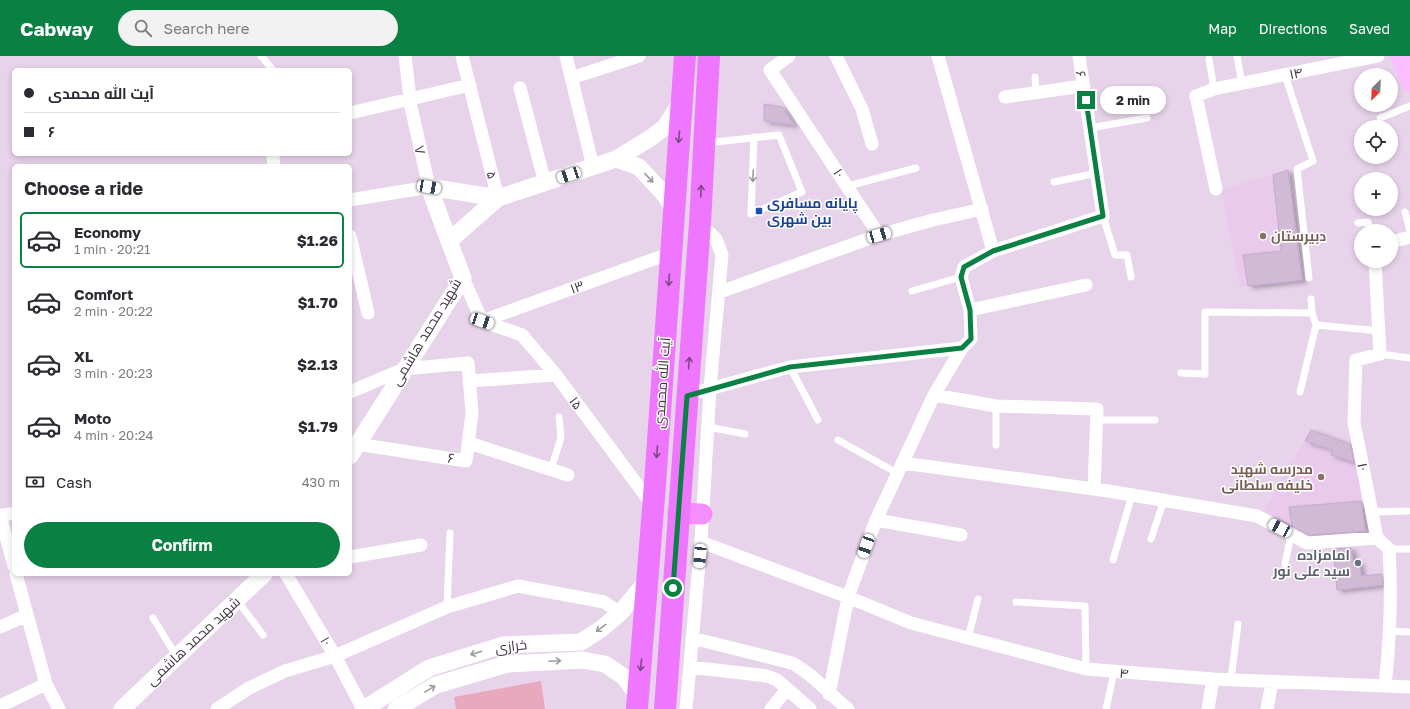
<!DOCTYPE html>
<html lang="en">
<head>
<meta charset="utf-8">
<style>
  :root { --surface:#fff; --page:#f2f2f3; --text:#2b2b33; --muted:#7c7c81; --line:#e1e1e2; --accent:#0b8043 }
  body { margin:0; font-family:"Golos Text",Cairo,sans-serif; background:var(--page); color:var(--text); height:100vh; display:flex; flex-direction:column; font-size:15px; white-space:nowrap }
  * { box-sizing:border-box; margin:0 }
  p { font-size:13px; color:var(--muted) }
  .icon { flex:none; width:22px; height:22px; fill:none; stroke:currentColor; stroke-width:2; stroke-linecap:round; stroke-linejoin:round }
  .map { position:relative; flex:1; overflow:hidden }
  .side { position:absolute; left:12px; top:108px; width:340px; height:412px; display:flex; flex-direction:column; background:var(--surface); border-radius:6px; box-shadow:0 2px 6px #0003 }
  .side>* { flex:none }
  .hud { position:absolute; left:12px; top:12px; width:340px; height:88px; border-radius:6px; box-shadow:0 2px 6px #0003; display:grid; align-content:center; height:88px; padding:0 12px; background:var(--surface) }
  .needle { width:26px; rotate:204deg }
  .controls { position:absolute; left:1354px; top:12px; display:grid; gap:8px }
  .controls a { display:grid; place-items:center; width:44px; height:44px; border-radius:50%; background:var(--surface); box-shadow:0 2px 6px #0003; font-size:20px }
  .end { position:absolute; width:18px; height:18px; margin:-9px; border:5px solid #0b8043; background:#fff; box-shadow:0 0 0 2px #fff }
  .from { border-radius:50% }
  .bubble { position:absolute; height:28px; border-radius:14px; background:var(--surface); box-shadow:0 2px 6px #0003; font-size:13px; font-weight:700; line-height:28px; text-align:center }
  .car { position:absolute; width:12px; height:24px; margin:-12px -6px; border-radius:5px; box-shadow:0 0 3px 1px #0007; background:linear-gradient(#fff 24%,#345 0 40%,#fff 0 76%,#345 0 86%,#fff 0) }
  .hud b { display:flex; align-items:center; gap:14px; height:38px; font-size:15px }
  .hud b+b { border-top:1px solid var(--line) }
  .hud i { width:10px; height:10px; background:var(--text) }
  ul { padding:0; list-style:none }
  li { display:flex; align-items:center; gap:12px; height:56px; margin:0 8px 6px; padding:0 4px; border:2px solid transparent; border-radius:6px }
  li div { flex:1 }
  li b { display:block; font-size:15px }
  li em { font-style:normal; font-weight:700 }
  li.current { border-color:var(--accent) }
  li>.icon { width:36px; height:36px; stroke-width:1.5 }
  h2 { padding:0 12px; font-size:18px; line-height:48px }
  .pay { display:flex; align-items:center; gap:10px; height:44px; padding:0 12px; font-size:15px }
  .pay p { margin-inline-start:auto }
  .primary-button { display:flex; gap:8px; margin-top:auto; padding:8px 12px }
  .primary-button a { flex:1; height:46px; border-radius:24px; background:var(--accent); color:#fff; font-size:16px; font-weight:700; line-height:46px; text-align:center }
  header { display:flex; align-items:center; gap:24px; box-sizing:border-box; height:56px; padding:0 20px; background:var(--accent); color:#fff }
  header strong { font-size:19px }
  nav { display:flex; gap:22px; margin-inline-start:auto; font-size:14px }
  .search { width:280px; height:36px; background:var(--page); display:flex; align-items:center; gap:10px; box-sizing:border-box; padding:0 14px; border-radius:22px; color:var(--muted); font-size:15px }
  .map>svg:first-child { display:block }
  .residential { fill:#e7d3ea; fill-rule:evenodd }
  .education { fill:#e9caec }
  .green { fill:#e8a8be }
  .building { fill:#d1bad6; stroke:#c7aace; filter:url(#shadow) }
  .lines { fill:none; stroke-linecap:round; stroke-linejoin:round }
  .service { stroke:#fff; stroke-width:7 }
  .minor { stroke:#fff; stroke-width:13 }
  .tertiary { stroke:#fff; stroke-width:17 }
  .secondary { stroke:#fcbeff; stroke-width:19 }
  .primary { stroke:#f58dff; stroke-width:21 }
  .trunk { stroke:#ef76ff; stroke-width:22 }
  .oneway { stroke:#7d4a85 }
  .oneway2 { stroke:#a098a1 }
  .route { stroke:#0b8043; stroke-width:5 }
  .transit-dot { fill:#1a4fb4; stroke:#fff; stroke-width:1.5 }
  .education-dot { fill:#8d6e63; stroke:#fff; stroke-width:1.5 }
  .worship-dot { fill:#6b7280; stroke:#fff; stroke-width:1.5 }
  .labels { text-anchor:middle; stroke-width:3; stroke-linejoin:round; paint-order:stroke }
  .street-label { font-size:14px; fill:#403243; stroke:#fff }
  .transit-label { font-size:14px; font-weight:bold; fill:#164399; stroke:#fff; text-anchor:start }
  .education-label { font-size:14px; font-weight:bold; fill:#785e54; stroke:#fff; text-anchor:start }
  .worship-label { font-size:14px; font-weight:bold; fill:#5b616d; stroke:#fff; text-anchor:end }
</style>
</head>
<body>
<header>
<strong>Cabway</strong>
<div class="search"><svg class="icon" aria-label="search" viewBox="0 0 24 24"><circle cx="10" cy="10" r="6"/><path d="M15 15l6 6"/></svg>Search here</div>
<nav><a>Map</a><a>Directions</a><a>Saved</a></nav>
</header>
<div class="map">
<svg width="1410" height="653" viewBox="0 0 1410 653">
  <defs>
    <filter id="shadow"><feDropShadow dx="4.5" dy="2.5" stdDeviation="2" flood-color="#0004"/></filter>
  </defs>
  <rect width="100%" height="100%" fill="#f0e1f2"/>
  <!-- residential -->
  <path class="residential" d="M0,0H1410V653H0ZM14,14H350V98H14ZM1361,19H1391V49H1361ZM1361,71H1391V101H1361ZM14,110H350V518H14ZM1361,123H1391V153H1361ZM1361,175H1391V205H1361Z"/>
  <!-- education -->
  <path class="education" d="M1288,114L1302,224L1240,231L1221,134Z
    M1311,374L1354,389L1365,475L1307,481L1264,454Z"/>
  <!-- green -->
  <path class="green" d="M541,625L545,653H456L454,641Z"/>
  <!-- building -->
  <path class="building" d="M764,48L782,51L794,69L764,65Z
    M1288,114L1302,224L1248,230L1243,199L1281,195L1273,119Z
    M1311,374L1350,388L1354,406L1331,399L1333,394L1305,385Z
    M1361,445L1365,475L1309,479L1292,470L1289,451Z
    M1351,492L1353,506L1359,505L1361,520L1382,518V529L1337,534L1333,493Z"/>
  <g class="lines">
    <!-- service -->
    <path class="service" d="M261,0L273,14
      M1237,0L1242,28
      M1209,3L1214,33
      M1285,19L1313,105L1297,113L1309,222
      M1035,21L1036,36
      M1380,62L1410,50
      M1090,72L1147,62
      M706,87L779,79L802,136L751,158L754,81
      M1054,126L1097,117
      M848,130L916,112
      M1405,156L1410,175
      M1103,160L1115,199H1127L1131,221
      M1358,167L1368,166L1370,175
      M912,235L961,221
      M1311,243L1312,257
      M1380,298L1410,302
      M790,311L818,364
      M1181,317L1205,318V256L1312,257L1316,269L1380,275
      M1300,336L1316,269
      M1096,364H1155
      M708,371L745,378
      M838,384L897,417
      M996,389V350
      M551,413L561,382L559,361
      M1372,456L1408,455
      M1151,483L1164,444
      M1389,493H1410
      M1113,504L1132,439
      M1285,508L1291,478
      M237,544L263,579
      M1016,546L1085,550L1086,613
      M447,551L450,477
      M153,562L177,601
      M1390,575L1410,576
      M968,582L978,543
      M1231,623L1238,568
      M1106,653L1114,616"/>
    <!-- minor -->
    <path class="minor" d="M462,0L498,142
      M566,0L593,111
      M836,0L862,53L872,88
      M938,0L993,195
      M571,22L639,0
      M520,32L545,127
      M1005,41L1083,30
      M350,57L470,29
      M273,101L274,110
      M1216,133L1196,40L1214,33L1378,0
      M350,144L429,131L411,51L405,0
      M879,179L933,164L982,153
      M350,180L368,257
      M1391,186L1410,181
      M1375,205L1380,298L1356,304L1354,367L1377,482L1389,493C1392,539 1390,584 1385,630
      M463,222L482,265
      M720,236L879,179L770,14L789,0
      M970,254L1086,229
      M482,265L522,279L556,319L653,450
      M482,265L671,197
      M469,325L556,319
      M350,336L404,313L468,307L472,357L466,405L357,388
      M687,339L790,311L962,292
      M934,339L996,350L1097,353L1094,433
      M469,387L568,419
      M903,407L1108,435L1257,460L1307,487L1377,482
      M0,459L14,510
      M0,460L14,457
      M876,464L961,479
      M701,486L848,541L911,567L1086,613L1213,623L1410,631
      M350,501L421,489
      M16,518L46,628
      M286,518L335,600L363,653
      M0,571L27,559
      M692,582L792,607C813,618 829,638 848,653
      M690,611L767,620L777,624L810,653
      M829,638L848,541L876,464L934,339L962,292L971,283L970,254L961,221L964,211L993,195L1103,160L1079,0
      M0,650L46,628L59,653
      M217,653L249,632L285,615L335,600L447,551L518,530L604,546L620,557
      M686,653L701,486L710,332L722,199L716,183L700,167
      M771,653L787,633
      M1208,653L1213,623
      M1267,653L1272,626"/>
    <!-- tertiary -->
    <path class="tertiary" d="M616,103L639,111L664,138L674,153
      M449,185L429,131L498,142
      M350,400L463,222L449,185L498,142L616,103L649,83L665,71L682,44
      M122,653L264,518
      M364,653L429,612L503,589L581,586L601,573L620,557L647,525
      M396,653L436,629L507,608L582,604L605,608L624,621L638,640"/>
    <!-- secondary -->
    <path class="secondary" d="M1400,0L1410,26"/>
    <!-- primary -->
    <path class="primary" d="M678,457L702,458"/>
    <!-- trunk -->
    <path class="trunk" d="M637,653L655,428L685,0
      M665,653L700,167L709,0"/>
  </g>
  <!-- one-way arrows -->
  <defs><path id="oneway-shaft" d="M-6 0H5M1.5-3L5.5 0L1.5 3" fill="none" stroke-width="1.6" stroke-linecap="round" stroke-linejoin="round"/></defs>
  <g class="oneway">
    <use href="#oneway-shaft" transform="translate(679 81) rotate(95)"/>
    <use href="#oneway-shaft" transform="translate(701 135) rotate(-88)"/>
    <use href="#oneway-shaft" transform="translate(669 224) rotate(94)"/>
    <use href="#oneway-shaft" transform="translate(689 307) rotate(-86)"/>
    <use href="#oneway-shaft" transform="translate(657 396) rotate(94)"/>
    <use href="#oneway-shaft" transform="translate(641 609) rotate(96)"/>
  </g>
  <g class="oneway2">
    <use href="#oneway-shaft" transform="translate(753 120) rotate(93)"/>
    <use href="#oneway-shaft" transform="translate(649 122) rotate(47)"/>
    <use href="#oneway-shaft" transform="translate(601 572) rotate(144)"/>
    <use href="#oneway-shaft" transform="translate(476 597) rotate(163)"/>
    <use href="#oneway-shaft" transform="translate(555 605) rotate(-3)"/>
    <use href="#oneway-shaft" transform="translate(430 633) rotate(-31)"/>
  </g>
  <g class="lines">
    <!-- route -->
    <path class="route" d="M673,532L687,340L790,311L962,292L971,283L970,254L961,221L964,211L993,195L1103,160L1086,44"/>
  </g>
  <!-- markers -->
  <rect class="transit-dot" x="755" y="151" width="8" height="8" rx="2"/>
  <g class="education-dot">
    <circle cx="1263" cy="180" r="4"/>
    <circle cx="1321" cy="421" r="4"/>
  </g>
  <circle class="worship-dot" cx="1358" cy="507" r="4"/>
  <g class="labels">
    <!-- street labels -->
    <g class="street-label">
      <text transform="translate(1296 17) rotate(-12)" y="5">۱۴</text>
      <text transform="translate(1081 18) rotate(82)" y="5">۶</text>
      <text transform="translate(420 94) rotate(77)" y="5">۷</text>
      <text transform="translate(839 117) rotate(56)" y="5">۱۰</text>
      <text transform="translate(492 119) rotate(76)" y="5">۵</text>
      <text transform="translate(577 231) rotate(-20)" y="5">۱۳</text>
      <text transform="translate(426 276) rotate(-59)" y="5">شهید محمد هاشمی</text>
      <text transform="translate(662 327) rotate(-86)" y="5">آیت الله محمدی</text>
      <text transform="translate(576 347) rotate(53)" y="5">۱۵</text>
      <text transform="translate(451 402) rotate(8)" y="5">۶</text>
      <text transform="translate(1363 411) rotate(79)" y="5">۱۰</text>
      <text transform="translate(193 585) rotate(-43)" y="5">شهید محمد هاشمی</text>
      <text transform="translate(326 585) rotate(59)" y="5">۱۰</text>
      <text transform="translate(511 590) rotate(-7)" y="5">خرازی</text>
      <text transform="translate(1124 617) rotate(4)" y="5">۴</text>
    </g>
    <!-- transit labels -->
    <g class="transit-label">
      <text x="767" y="152">پایانه مسافری<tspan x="767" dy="16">بین شهری</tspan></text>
    </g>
    <!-- education labels -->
    <g class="education-label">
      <text x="1271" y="185">دبیرستان</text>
      <text x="1313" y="418" text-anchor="end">مدرسه شهید<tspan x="1313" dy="16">خلیفه سلطانی</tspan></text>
    </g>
    <!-- worship labels -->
    <g class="worship-label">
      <text x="1350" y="504">امامزاده<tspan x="1350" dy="16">سید علی نور</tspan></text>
    </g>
  </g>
</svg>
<div class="controls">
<a><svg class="needle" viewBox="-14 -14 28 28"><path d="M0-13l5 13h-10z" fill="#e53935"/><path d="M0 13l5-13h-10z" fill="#7c7c81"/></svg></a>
<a><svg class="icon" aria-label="locate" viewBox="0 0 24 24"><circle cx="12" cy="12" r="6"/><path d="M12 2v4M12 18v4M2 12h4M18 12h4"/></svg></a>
<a>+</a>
<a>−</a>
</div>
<i class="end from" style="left:673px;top:532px"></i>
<i class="end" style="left:1086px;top:44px"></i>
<div class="bubble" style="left:1100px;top:30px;width:66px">2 min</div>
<i class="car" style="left:569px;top:119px;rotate:252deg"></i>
<i class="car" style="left:429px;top:131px;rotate:100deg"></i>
<i class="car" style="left:879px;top:179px;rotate:74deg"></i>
<i class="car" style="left:482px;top:265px;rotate:109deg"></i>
<i class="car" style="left:1280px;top:472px;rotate:298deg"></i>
<i class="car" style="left:866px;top:490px;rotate:200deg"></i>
<i class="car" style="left:700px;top:500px;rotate:185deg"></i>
<div class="hud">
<b><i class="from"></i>آیت الله محمدی</b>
<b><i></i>۶</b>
</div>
<section class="side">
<h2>Choose a ride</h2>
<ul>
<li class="current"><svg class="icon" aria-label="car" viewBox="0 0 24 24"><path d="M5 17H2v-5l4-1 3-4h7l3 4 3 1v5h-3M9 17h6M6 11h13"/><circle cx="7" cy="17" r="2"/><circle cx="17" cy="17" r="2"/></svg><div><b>Economy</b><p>1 min · 20:21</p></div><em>$1.26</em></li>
<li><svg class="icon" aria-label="car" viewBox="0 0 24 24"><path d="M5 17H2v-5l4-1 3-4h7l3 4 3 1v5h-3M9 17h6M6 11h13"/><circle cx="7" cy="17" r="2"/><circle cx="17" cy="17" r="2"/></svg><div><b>Comfort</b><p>2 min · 20:22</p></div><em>$1.70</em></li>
<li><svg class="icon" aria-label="car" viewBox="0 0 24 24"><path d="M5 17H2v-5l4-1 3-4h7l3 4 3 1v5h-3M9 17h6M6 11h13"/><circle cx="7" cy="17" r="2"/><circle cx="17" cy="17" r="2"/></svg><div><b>XL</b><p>3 min · 20:23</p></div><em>$2.13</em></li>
<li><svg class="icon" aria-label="car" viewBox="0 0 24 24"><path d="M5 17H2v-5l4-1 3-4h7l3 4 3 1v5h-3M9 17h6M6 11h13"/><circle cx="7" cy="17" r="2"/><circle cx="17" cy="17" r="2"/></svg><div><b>Moto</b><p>4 min · 20:24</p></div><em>$1.79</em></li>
</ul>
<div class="pay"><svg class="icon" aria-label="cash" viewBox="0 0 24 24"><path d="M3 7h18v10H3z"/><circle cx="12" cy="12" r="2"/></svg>Cash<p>430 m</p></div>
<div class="primary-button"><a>Confirm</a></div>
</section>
</div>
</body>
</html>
